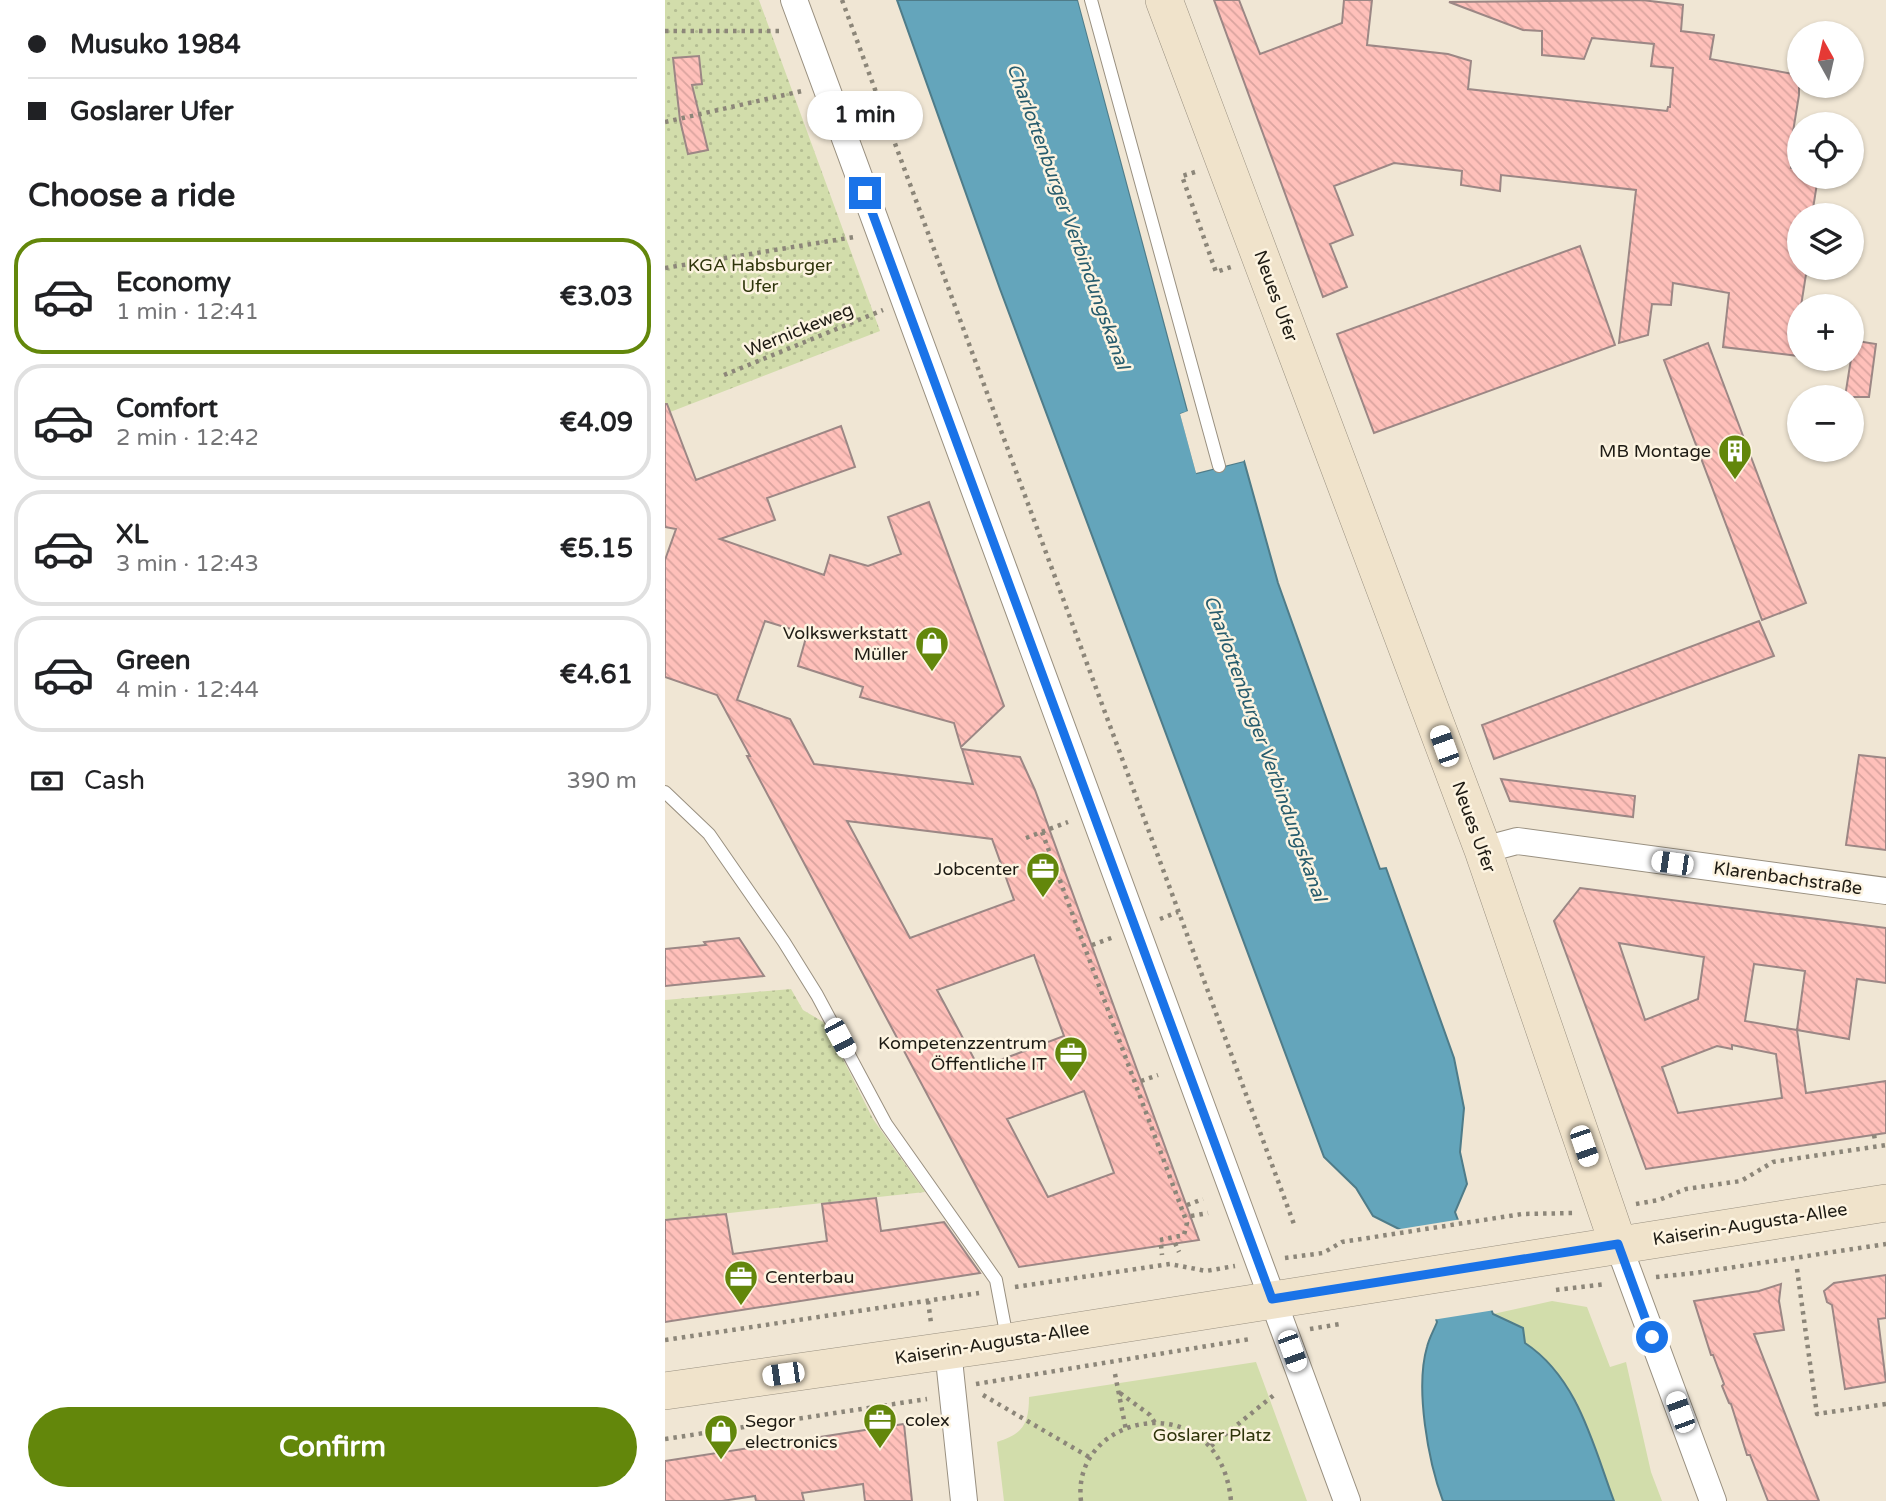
<!DOCTYPE html>
<html lang="en">
<head>
<meta charset="utf-8">
<style>
  :root { --surface:#fff; --page:#f6f6f6; --text:#202124; --muted:#757577; --line:#e0e0e0; --accent:#63870b }
  body { margin:0; font-family:"Varela Round",sans-serif; background:var(--page); color:var(--text); height:100vh; display:flex; flex-direction:column; font-size:26px; white-space:nowrap }
  * { box-sizing:border-box; margin:0 }
  p { font-size:23px; color:var(--muted) }
  .icon { flex:none; width:38px; height:38px; fill:none; stroke:currentColor; stroke-width:2; stroke-linecap:round; stroke-linejoin:round }
  .map { position:relative; flex:1; overflow:hidden }
  .details { display:flex; flex-direction:column; background:var(--surface); width:665px }
  .details>* { flex:none }
  .guide { display:grid; align-content:center; height:154px; padding:0 28px; background:var(--surface) }
  .needle { width:46px; rotate:352deg }
  .controls { position:absolute; left:1122px; top:21px; display:grid; gap:14px }
  .controls a { display:grid; place-items:center; width:77px; height:77px; border-radius:50%; background:var(--surface); box-shadow:0 2px 5px #0004; font-size:35px }
  .end { position:absolute; width:32px; height:32px; margin:-16px; border:9px solid #1a73e8; background:#fff; box-shadow:0 0 0 4px #fff }
  .from { border-radius:50% }
  .bubble { position:absolute; height:49px; border-radius:24px; background:var(--surface); box-shadow:0 2px 5px #0004; font-size:23px; font-weight:800; line-height:49px; text-align:center }
  .car { position:absolute; width:21px; height:42px; margin:-21px -10px; border-radius:9px; box-shadow:0 0 5px 2px #0007; background:linear-gradient(#fff 24%,#345 0 40%,#fff 0 76%,#345 0 86%,#fff 0) }
  .guide b { display:flex; align-items:center; gap:24px; height:66px; font-size:26px }
  .guide b+b { border-top:2px solid var(--line) }
  .guide i { width:18px; height:18px; background:var(--text) }
  ul { padding:0; list-style:none }
  li { display:flex; align-items:center; gap:21px; height:116px; margin:0 14px 10px; padding:0 14px; border:4px solid var(--line); border-radius:28px }
  li div { flex:1 }
  li b { display:block; font-size:26px }
  li em { font-style:normal; font-weight:800 }
  li.selected { border-color:var(--accent) }
  li>.icon { width:63px; height:63px; stroke-width:1.5 }
  h2 { padding:0 28px; font-size:32px; line-height:84px }
  .pay { display:flex; align-items:center; gap:18px; height:77px; padding:0 28px; font-size:26px }
  .pay p { margin-inline-start:auto }
  .action { display:flex; gap:14px; margin-top:auto; padding:14px 28px }
  .action a { flex:1; height:80px; border-radius:42px; background:var(--accent); color:#fff; font-size:28px; font-weight:800; line-height:80px; text-align:center }
  main { display:flex; flex:1; min-height:0 }
  .map>svg:first-child { display:block }
  .green { fill:#d2ddab }
  .garden { fill:url(#garden-dots) }
  .water { fill:#64a5bb; stroke:#4f7c89; stroke-width:2 }
  .pier { fill:#f0e6d4 }
  .building { fill:url(#building-back-hatch); stroke:#9c8785; stroke-width:2; fill-rule:evenodd }
  .lines { fill:none; stroke-linecap:round; stroke-linejoin:round }
  .lane-casing { stroke:#999080; stroke-width:14 }
  .street-casing { stroke:#999080; stroke-width:28 }
  .secondary-casing { stroke:#999080; stroke-width:38 }
  .path { stroke:#8c8679; stroke-width:4.5; stroke-dasharray:3.5 5; stroke-linecap:butt }
  .lane { stroke:#fff; stroke-width:12 }
  .street { stroke:#fff; stroke-width:26 }
  .secondary { stroke:#f0e3cb; stroke-width:37 }
  .route { stroke:#1a73e8; stroke-width:9 }
  .labels { text-anchor:middle; stroke-width:5; stroke-linejoin:round; paint-order:stroke }
  .park-label { font-size:18px; fill:#2e340a; stroke:#fdf4e1 }
  .street-label { font-size:18px; fill:#1e1b14; stroke:#fdf4e1 }
  .poi-label { font-size:18px; fill:#1e1b14; stroke:#fdf4e1; text-anchor:end }
  .water-label { font-size:19px; font-style:italic; fill:#275c6d; stroke:#fdf4e1 }
</style>
</head>
<body>
<main>
<section class="details">
<div class="guide">
<b><i class="from"></i>Musuko 1984</b>
<b><i></i>Goslarer Ufer</b>
</div>
<h2>Choose a ride</h2>
<ul>
<li class="selected"><svg class="icon" aria-label="car" viewBox="0 0 24 24"><path d="M5 17H2v-5l4-1 3-4h7l3 4 3 1v5h-3M9 17h6M6 11h13"/><circle cx="7" cy="17" r="2"/><circle cx="17" cy="17" r="2"/></svg><div><b>Economy</b><p>1 min · 12:41</p></div><em>€3.03</em></li>
<li><svg class="icon" aria-label="car" viewBox="0 0 24 24"><path d="M5 17H2v-5l4-1 3-4h7l3 4 3 1v5h-3M9 17h6M6 11h13"/><circle cx="7" cy="17" r="2"/><circle cx="17" cy="17" r="2"/></svg><div><b>Comfort</b><p>2 min · 12:42</p></div><em>€4.09</em></li>
<li><svg class="icon" aria-label="car" viewBox="0 0 24 24"><path d="M5 17H2v-5l4-1 3-4h7l3 4 3 1v5h-3M9 17h6M6 11h13"/><circle cx="7" cy="17" r="2"/><circle cx="17" cy="17" r="2"/></svg><div><b>XL</b><p>3 min · 12:43</p></div><em>€5.15</em></li>
<li><svg class="icon" aria-label="car" viewBox="0 0 24 24"><path d="M5 17H2v-5l4-1 3-4h7l3 4 3 1v5h-3M9 17h6M6 11h13"/><circle cx="7" cy="17" r="2"/><circle cx="17" cy="17" r="2"/></svg><div><b>Green</b><p>4 min · 12:44</p></div><em>€4.61</em></li>
</ul>
<div class="pay"><svg class="icon" aria-label="cash" viewBox="0 0 24 24"><path d="M3 7h18v10H3z"/><circle cx="12" cy="12" r="2"/></svg>Cash<p>390 m</p></div>
<div class="action"><a>Confirm</a></div>
</section>
<div class="map">
<svg width="1221" height="1501" viewBox="0 0 1221 1501">
  <defs>
    <pattern id="garden-dots" width="8" height="8" patternUnits="userSpaceOnUse" patternTransform="scale(1.75)"><rect width="8" height="8" fill="#d2ddab"/><path d="M2 2h.1M6 6h.1" fill="none" stroke="#b4bd92" stroke-width="1.8" stroke-linecap="round"/></pattern>
    <pattern id="building-back-hatch" width="6" height="6" patternUnits="userSpaceOnUse" patternTransform="scale(1.75)"><rect width="6" height="6" fill="#ffc0ba"/><path d="M-1 5l2 2M0 0l6 6M5-1l2 2" fill="none" stroke="#daa49f"/></pattern>
  </defs>
  <rect width="100%" height="100%" fill="#f0e6d4"/>
  <!-- green -->
  <path class="green" d="M887,1301L922,1307L945,1367L961,1362L986,1472L997,1501H949L912,1402L872,1351L859,1343L828,1314Z
    M591,1362L642,1501H339L332,1442C358,1434 364,1424 364,1397Z"/>
  <!-- garden -->
  <path class="garden" d="M0,0H94L215,331L0,414Z
    M126,989L138,1010L160,1023L208,1119L260,1192L0,1220V1000Z"/>
  <!-- water -->
  <path class="water" d="M232,0H413L523,412L516,414L532,473L579,461L613,583L715,869L721,868L789,1058L799,1108L795,1152L802,1184L790,1212L828,1314L858,1328L860,1343C913,1378 928,1445 949,1501H778C763,1461 750,1388 762,1347C764,1338 769,1330 772,1322L740,1232L708,1216L691,1188L659,1157L335,289Z"/>
  <!-- pier -->
  <path class="pier" d="M413,0H416L527,411L525,415L519,417L534,469L578,458L579,461L531,473L515,414L523,411Z
    M797,1219L830,1310L767,1320L738,1234L729,1230Z"/>
  <!-- building -->
  <path class="building" d="M549,0H574L595,54L677,23L679,0H707L702,45L783,54L806,61L803,89L1002,111L1003,107H1005L1008,68L986,66L989,44L927,38L919,59L877,55V31L858,30L784,2L977,0L1018,5L1016,31L1049,35L1045,59L1134,75V95L1126,144L1131,145L1126,168L1134,169V177H1153L1147,215H1134V268H1142L1136,306H1134V356L1058,347L1064,293L1008,283L1006,305L987,304L983,335L954,343L971,190L836,175L835,191L796,185L797,171L729,163L669,186L688,235L665,244L682,287L658,297Z
    M34,56L37,84L27,85L43,150L23,154L15,120L8,58Z
    M915,246L950,345L709,433L672,334Z
    M1186,340L1211,344L1204,397H1180L1186,359Z
    M1043,343L1141,603L1097,620L999,360Z
    M0,404H2L31,480L176,426L190,467L102,498L110,520L55,539L159,575L165,555L203,566L236,554L223,517L264,502L339,706L296,747L289,723L195,697L198,687L133,666L142,634L100,621L72,700L125,719L149,764L308,784L297,749L355,757L370,790L534,1240L354,1267L82,756H85L52,695L0,677V560L11,529L0,527ZM182,821L327,839L349,900L245,938ZM369,955L399,1036L314,1068L272,990ZM419,1091L449,1173L383,1197L342,1119Z
    M1094,621L1109,656L829,759L817,725Z
    M1194,755L1221,758V850L1181,845Z
    M836,779L970,796L968,817L845,801Z
    M915,888L1221,928V983L1192,979L1184,1039L1132,1030L1141,1093L1221,1081V1133L981,1169L889,921ZM954,943L1039,957L1033,999L980,1020ZM1089,964L1140,971L1132,1030L1080,1021ZM1067,1045L1111,1054L1117,1098L1013,1113L997,1067L1052,1046L1067,1049Z
    M74,938L99,976L0,986V949L41,945L39,942Z
    M211,1198L216,1231L279,1222L315,1273L0,1322V1220L61,1214L68,1254L162,1241L157,1204Z
    M1221,1275V1318L1213,1319L1221,1382L1180,1389L1167,1305L1162,1302L1159,1291L1169,1283Z
    M1116,1284L1114,1301L1119,1330L1089,1334L1154,1501H1103L1085,1455H1082L1066,1404L1064,1403L1057,1386L1059,1384L1048,1355H1046L1029,1301L1094,1291Z
    M239,1424L247,1501H200L198,1484L137,1493L139,1501H91L90,1496L57,1501H0V1461Z"/>
  <g class="lines">
    <!-- lane casing -->
    <g class="lane-casing">
      <path id="lane" d="M426,0L554,466
        M0,792L44,834L119,942L152,995L221,1124L331,1280L342,1338"/>
    </g>
    <!-- street casing -->
    <g class="street-casing">
      <path id="street" d="M129,0L682,1501
        M818,850L852,841L1221,891
        M953,1244L1048,1501
        M283,1350L299,1501"/>
    </g>
    <!-- secondary casing -->
    <g class="secondary-casing">
      <path id="secondary" d="M499,0L818,850L953,1244
        M0,1391L343,1342L1221,1203"/>
    </g>
    <!-- path -->
    <path class="path" d="M177,0L630,1227
      M0,31H115
      M0,122L137,91
      M530,172L517,176L551,272L566,267
      M0,268L189,237
      M59,375L218,310
      M377,832L522,1223L519,1235L495,1240
      M361,838L403,822
      M495,919L513,912
      M427,945L449,937
      M476,1081L493,1075
      M1209,1135L1210,1140
      M971,1204L994,1200L1021,1189L1076,1181L1108,1162L1221,1145
      M522,1205L538,1199
      M526,1216L543,1213
      M510,1243L514,1252
      M496,1245L497,1255
      M620,1258L658,1253L677,1242L857,1214L910,1213
      M1132,1269L1152,1414L1221,1404
      M991,1277L1030,1273L1221,1244
      M350,1287L505,1264L541,1271L570,1266
      M891,1290L941,1284
      M263,1301L266,1323
      M645,1329L675,1324
      M0,1340L314,1293
      M450,1374L461,1430
      M311,1384L585,1339
      M455,1393L485,1415L490,1423
      M318,1395L424,1457
      M0,1439L262,1399
      M546,1446L609,1395
      M416,1501C405,1412 555,1383 566,1501"/>
    <!-- lane -->
    <use href="#lane" class="lane"/>
    <!-- street -->
    <use href="#street" class="street"/>
    <!-- secondary -->
    <use href="#secondary" class="secondary"/>
  </g>
  <g class="lines">
    <!-- route -->
    <path class="route" d="M200,193L607,1299L953,1244L987,1337"/>
  </g>
  <!-- icons -->
  <defs>
    <g id="building-pin" transform="scale(1.75)"><path d="M0 17L-7.5 6A9.5 9.5 0 1 1 7.5 6Z" fill="#63870b" stroke="#fdf4e1"/><path d="M-4-6H4V6H1V3H-1V6H-4ZM-2.5-4.3h1.7v1.8h-1.7ZM.8-4.3h1.7v1.8H.8ZM-2.5-1h1.7V.8h-1.7ZM.8-1h1.7V.8H.8Z" fill="#fff"/></g>
    <g id="shop-pin" transform="scale(1.75)"><path d="M0 17L-7.5 6A9.5 9.5 0 1 1 7.5 6Z" fill="#63870b" stroke="#fdf4e1"/><path d="M-5-2.5h2.3a2.7 3.5 0 0 1 5.4 0H5L5.5 6h-11ZM-1.5-2.5h3a1.5 2.3 0 0 0-3 0Z" fill="#fff"/></g>
    <g id="office-pin" transform="scale(1.75)"><path d="M0 17L-7.5 6A9.5 9.5 0 1 1 7.5 6Z" fill="#63870b" stroke="#fdf4e1"/><path d="M-6-3h4V-5.5h4V-3h4V5H-6ZM-1-4.5V-3h2v-1.5ZM-6 0V1H6V0Z" fill="#fff"/></g>
  </defs>
  <g fill-rule="evenodd">
    <use href="#building-pin" x="1070" y="451"/>
    <use href="#shop-pin" x="267" y="643"/>
    <use href="#office-pin" x="378" y="869"/>
    <use href="#office-pin" x="406" y="1053"/>
    <use href="#office-pin" x="76" y="1277"/>
    <use href="#office-pin" x="215" y="1420"/>
    <use href="#shop-pin" x="56" y="1431"/>
  </g>
  <g class="labels">
    <!-- park labels -->
    <g class="park-label">
      <text x="95" y="271">KGA Habsburger<tspan x="95" dy="21">Ufer</tspan></text>
      <text x="547" y="1441">Goslarer Platz</text>
    </g>
    <!-- street labels -->
    <g class="street-label">
      <text transform="translate(611 296) rotate(70)" y="6">Neues Ufer</text>
      <text transform="translate(134 330) rotate(-22)" y="6">Wernickeweg</text>
      <text transform="translate(809 827) rotate(70)" y="6">Neues Ufer</text>
      <text transform="translate(1123 878) rotate(8)" y="6">Klarenbachstraße</text>
      <text transform="translate(1085 1224) rotate(-9)" y="6">Kaiserin-Augusta-Allee</text>
      <text transform="translate(327 1343) rotate(-9)" y="6">Kaiserin-Augusta-Allee</text>
    </g>
    <!-- poi labels -->
    <g class="poi-label">
      <text x="1046" y="457">MB Montage</text>
      <text x="243" y="639">Volkswerkstatt<tspan x="243" dy="21">Müller</tspan></text>
      <text x="354" y="875">Jobcenter</text>
      <text x="382" y="1049">Kompetenzzentrum<tspan x="382" dy="21">Öffentliche IT</tspan></text>
      <text x="100" y="1283" text-anchor="start">Centerbau</text>
      <text x="240" y="1426" text-anchor="start">colex</text>
      <text x="80" y="1427" text-anchor="start">Segor<tspan x="80" dy="21">electronics</tspan></text>
    </g>
    <!-- water labels -->
    <g class="water-label">
      <text transform="translate(404 216) rotate(70)" y="7">Charlottenburger Verbindungskanal</text>
      <text transform="translate(601 748) rotate(70)" y="7">Charlottenburger Verbindungskanal</text>
    </g>
  </g>
</svg>
<div class="controls">
<a><svg class="needle" viewBox="-14 -14 28 28"><path d="M0-13l5 13h-10z" fill="#e53935"/><path d="M0 13l5-13h-10z" fill="#757577"/></svg></a>
<a><svg class="icon" aria-label="locate" viewBox="0 0 24 24"><circle cx="12" cy="12" r="6"/><path d="M12 2v4M12 18v4M2 12h4M18 12h4"/></svg></a>
<a><svg class="icon" aria-label="layers" viewBox="0 0 24 24"><path d="M12 4l9 5-9 5-9-5zM3 14l9 5 9-5"/></svg></a>
<a>+</a>
<a>−</a>
</div>
<i class="end from" style="left:987px;top:1337px"></i>
<i class="end" style="left:200px;top:193px"></i>
<div class="bubble" style="left:142px;top:91px;width:116px">1 min</div>
<i class="car" style="left:779px;top:746px;rotate:340deg"></i>
<i class="car" style="left:1007px;top:863px;rotate:278deg"></i>
<i class="car" style="left:175px;top:1038px;rotate:152deg"></i>
<i class="car" style="left:919px;top:1146px;rotate:161deg"></i>
<i class="car" style="left:627px;top:1351px;rotate:160deg"></i>
<i class="car" style="left:118px;top:1374px;rotate:262deg"></i>
<i class="car" style="left:1015px;top:1412px;rotate:340deg"></i>
</div>
</main>
</body>
</html>
